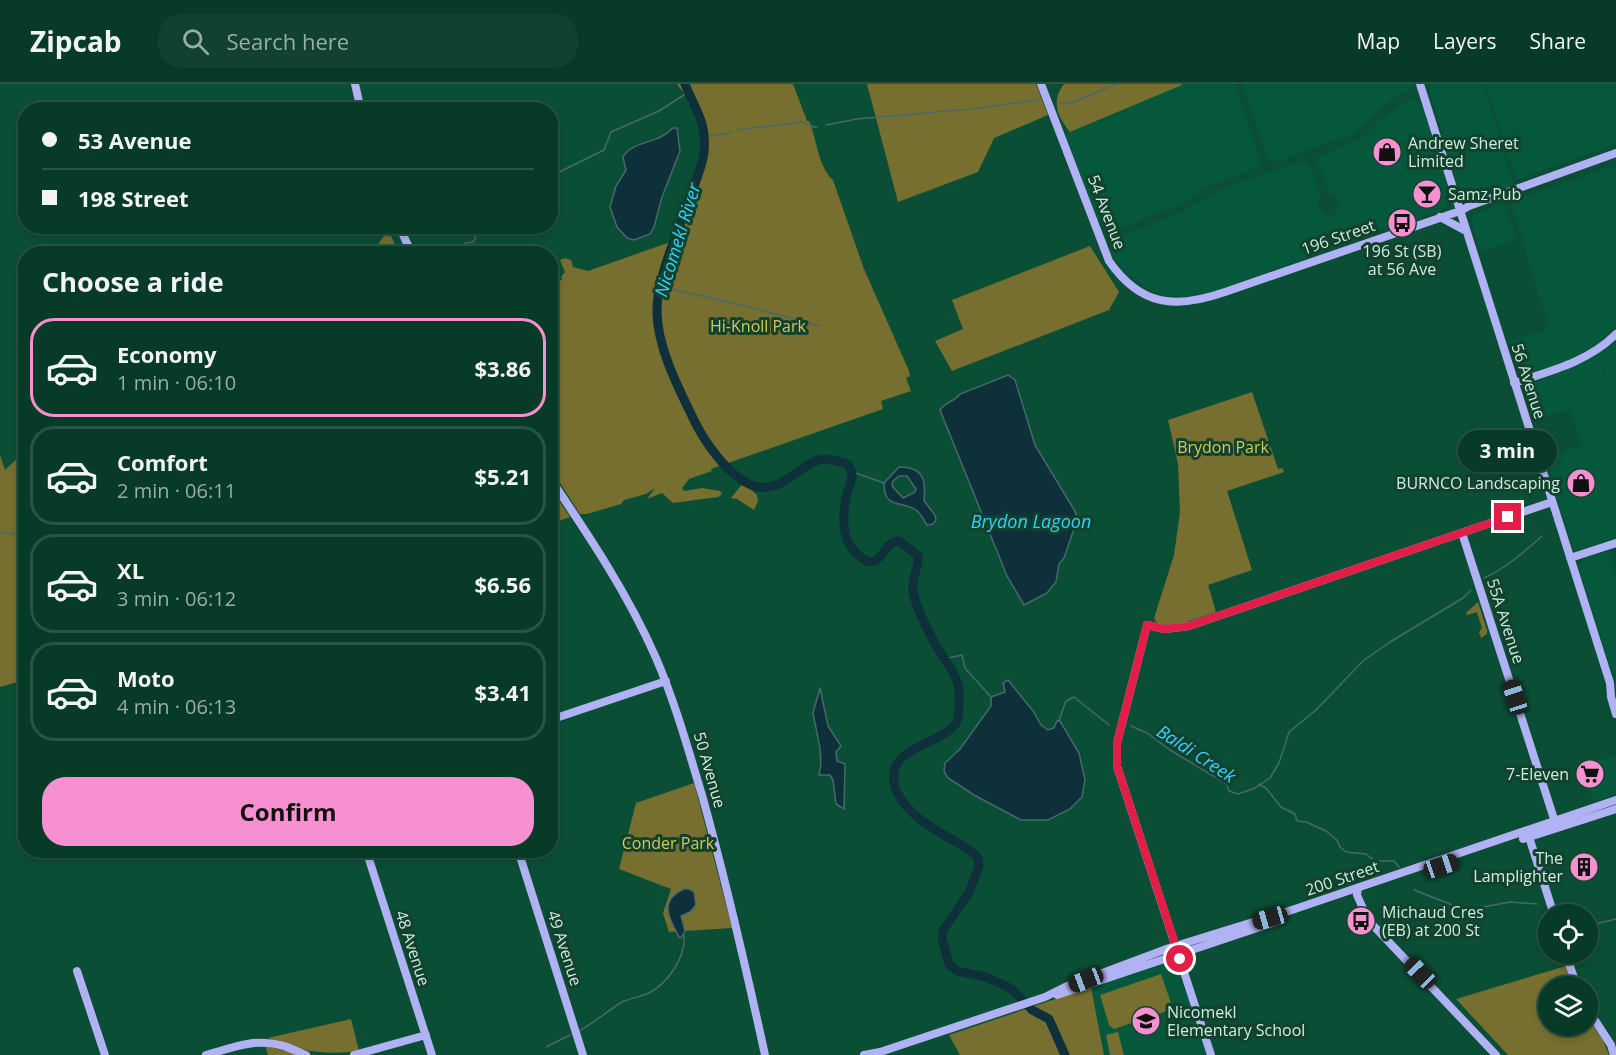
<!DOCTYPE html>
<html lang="en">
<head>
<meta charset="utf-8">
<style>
  :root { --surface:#083a28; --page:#114130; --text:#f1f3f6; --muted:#98ada8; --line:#295445; --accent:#f690d0 }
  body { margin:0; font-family:"Open Sans",sans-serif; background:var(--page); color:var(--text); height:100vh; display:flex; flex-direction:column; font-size:22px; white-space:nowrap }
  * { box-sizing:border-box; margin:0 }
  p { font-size:20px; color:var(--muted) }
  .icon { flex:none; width:33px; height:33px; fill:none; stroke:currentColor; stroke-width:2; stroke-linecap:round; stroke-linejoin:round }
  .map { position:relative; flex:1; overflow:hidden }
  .side { position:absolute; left:18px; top:162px; width:540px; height:612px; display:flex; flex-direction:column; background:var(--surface); border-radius:24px; box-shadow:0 3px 9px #0003,0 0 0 2px var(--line) }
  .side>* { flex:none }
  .top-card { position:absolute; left:18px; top:18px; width:540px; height:132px; border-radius:24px; box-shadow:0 3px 9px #0003,0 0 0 2px var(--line); display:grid; align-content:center; height:132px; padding:0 24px; background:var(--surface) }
  .tools { position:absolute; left:1538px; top:820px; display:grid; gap:12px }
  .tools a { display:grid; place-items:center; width:60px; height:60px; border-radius:50%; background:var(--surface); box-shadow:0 3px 9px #0003,0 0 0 2px var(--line); font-size:30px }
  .end { position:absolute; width:27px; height:27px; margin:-14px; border:8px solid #e11d48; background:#fff; box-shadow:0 0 0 3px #fff }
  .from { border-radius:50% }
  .bubble { position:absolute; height:42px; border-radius:21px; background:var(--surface); box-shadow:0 3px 9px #0003,0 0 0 2px var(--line); font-size:20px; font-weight:700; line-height:42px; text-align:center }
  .car { position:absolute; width:18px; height:36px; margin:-18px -9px; border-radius:8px; box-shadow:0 0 4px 2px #0007; background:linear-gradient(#222 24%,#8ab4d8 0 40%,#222 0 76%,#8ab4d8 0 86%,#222 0) }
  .top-card b { display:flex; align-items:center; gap:21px; height:57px; font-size:22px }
  .top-card b+b { border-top:2px solid var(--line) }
  .top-card i { width:15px; height:15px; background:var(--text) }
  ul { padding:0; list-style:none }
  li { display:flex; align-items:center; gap:18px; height:99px; margin:0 12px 9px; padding:0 12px; border:3px solid var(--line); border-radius:24px }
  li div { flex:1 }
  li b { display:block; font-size:22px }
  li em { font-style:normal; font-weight:700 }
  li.active { border-color:var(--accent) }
  li>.icon { width:54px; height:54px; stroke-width:1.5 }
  h2 { padding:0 24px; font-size:27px; line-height:72px }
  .cta { display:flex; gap:12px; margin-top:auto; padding:12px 24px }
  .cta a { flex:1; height:69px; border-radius:24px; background:var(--accent); color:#111; font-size:24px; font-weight:700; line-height:69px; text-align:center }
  header { display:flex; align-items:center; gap:36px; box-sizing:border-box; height:84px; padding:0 30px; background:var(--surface); border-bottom:2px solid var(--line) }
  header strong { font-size:28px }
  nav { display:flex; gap:33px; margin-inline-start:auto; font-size:21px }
  .search { width:420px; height:54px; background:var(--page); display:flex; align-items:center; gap:15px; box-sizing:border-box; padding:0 21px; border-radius:24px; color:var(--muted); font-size:22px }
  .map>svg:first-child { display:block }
  .built { fill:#05583c }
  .green { fill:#766f2f }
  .water { fill:#0e303b; stroke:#48696c; stroke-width:1.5; fill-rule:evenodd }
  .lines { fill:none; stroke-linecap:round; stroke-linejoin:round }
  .stream { stroke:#48696c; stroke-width:1.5 }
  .river { stroke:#0e303b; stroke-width:9 }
  .secondary { stroke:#b0b2f3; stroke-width:8 }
  .route { stroke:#e11d48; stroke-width:8 }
  .labels { text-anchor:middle; stroke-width:6; stroke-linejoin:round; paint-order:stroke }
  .poi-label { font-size:16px; fill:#cfeddd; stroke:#12412e; text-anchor:start }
  .street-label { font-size:16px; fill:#cfeddd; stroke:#12412e }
  .park-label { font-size:16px; fill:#d6c852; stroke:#12412e }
  .water-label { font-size:18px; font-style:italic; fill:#33d1ff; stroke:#12412e }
</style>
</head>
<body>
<header>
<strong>Zipcab</strong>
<div class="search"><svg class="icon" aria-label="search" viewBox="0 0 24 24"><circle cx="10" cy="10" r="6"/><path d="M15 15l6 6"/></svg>Search here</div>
<nav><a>Map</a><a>Layers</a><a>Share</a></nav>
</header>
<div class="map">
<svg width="1616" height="971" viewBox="0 0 1616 971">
  <rect width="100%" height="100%" fill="#0b4e36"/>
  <!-- built -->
  <path class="built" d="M1181,0H1234L1260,76L1258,83L1209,102L1176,122L1113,146L1105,145L1097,135L1065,50L1121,28Z
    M1243,0H1414L1411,5L1394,14L1382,23L1365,41L1354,49L1276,78L1271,77L1268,74Z
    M1428,0H1483L1514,103L1473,117L1465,115L1457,100Z
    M1486,0H1616V60L1516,96Z
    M1410,15L1417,16L1423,24L1444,91L1447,108L1451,113L1448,121L1438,129H1432L1209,209L1188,213L1168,212L1145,204L1123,186L1110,168L1111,161L1119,153L1182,128L1221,105L1302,77L1307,78L1311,83L1321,112L1318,120L1320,126L1326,132H1332L1338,127L1339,119L1337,114L1329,109L1318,80L1319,73L1362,54L1387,30Z
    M1616,81V241L1596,261L1563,279L1523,291L1519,290L1507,258L1549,245L1511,117Z
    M1505,119L1517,156L1481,167L1472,138V132Z
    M1616,259V454L1574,467L1544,373L1582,361L1570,325L1532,337L1523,307L1527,300L1563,288L1597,271L1606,295L1598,269Z
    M1608,467L1616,493V590L1611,585L1579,483L1583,475Z
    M1616,671V709L1594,717L1582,681Z
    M1172,877L1177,882L1206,971H1105L1091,903Z"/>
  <!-- green -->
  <path class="green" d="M677,0H793L807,37H809C817,55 818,83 833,96L864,185L909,287L910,292L906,294L911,307L881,317L883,325L711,385L712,387L689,395L682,404L684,407L702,404L720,407L722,410L718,413L673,419L662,409L647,415L655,404L646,410L624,416L621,420L587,430H580L551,385V200L562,196L561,193L565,188L560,176L565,174L571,176L573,183L588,187L676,156C687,126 709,66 700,35C696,22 685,11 677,0Z
    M867,0H1036L1048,31L994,54L978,88L898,118Z
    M1064,0H1181L1182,1L1070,48C1057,32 1051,17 1064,0Z
    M388,146L399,169H372Z
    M1090,162L1119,208L1109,226L952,287L935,257L963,245L952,216Z
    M1252,308L1278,385L1282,384L1284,388L1227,407L1252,486L1208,501L1216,528L1183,539L1158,541L1154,534L1174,471L1180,428L1178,380L1168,336Z
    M25,367V596L0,603V371L5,386Z
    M743,399L757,411L758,417L754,426L737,415L731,414Z
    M550,403L570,433L551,440H550Z
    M1478,518L1487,546V550L1481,554L1479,548L1482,544L1477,528L1467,531L1466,529Z
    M694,699L732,844L669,848L663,829L671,805L619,785L636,719Z
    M1566,882L1572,903H1548V942H1587V933L1603,956L1609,971H1508L1456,915Z
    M1161,890L1173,925L1114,945L1109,941L1100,911Z
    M1091,903L1104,971H960L949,951Z
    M351,935L359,967C327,971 298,968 268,954Z
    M1118,948L1124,971H1110L1106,951Z
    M265,961L298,971H268Z"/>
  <!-- water -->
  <path class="water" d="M673,44H677L680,67L662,113L654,143L650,150L634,156L627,154L617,143L610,123L616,102L626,86L623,73C633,56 657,61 673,44Z
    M1008,291L1015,296L1035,361L1076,429L1075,442L1064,474L1059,480L1056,498L1047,509L1024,521L1007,492L940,326C945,318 954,318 960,310Z
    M899,383C924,383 926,396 924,417L935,431L936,436L933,440L927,441C923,436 922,430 916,426C901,416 884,426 884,399ZM899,392H907L916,405L915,408L903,414L892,402L893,397Z
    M1008,596L1033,627L1041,641L1048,646L1054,644L1057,637H1060L1079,669L1085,696L1082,713L1070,725L1048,736H1021L974,711L948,694L944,687L945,679L960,665L991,622V613L1005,608L1003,599Z
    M820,604L828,642L841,662L836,668L837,677L845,680L844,725L836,720L833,696L830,691H819L821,680L820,664L813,629Z
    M684,805H689L694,808L696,821L690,828L681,832L685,847L681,854L679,853C669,834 658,817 684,805Z"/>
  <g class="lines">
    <!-- stream -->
    <path class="stream" d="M1061,19H1072L1116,0
      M826,41L857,35L971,25L1038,16
      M738,46L802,38L814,43H817
      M704,52L727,50L731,48
      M550,95L553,91L604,66L611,48L659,27L687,9
      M455,170L466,159L473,158L476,154L467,144L460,145L457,142
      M661,203L746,222L820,242
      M853,388L884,399
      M0,448L22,451L26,448
      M1484,494C1506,484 1524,468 1542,452
      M944,575L962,571L965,584L991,613
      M1059,636L1066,617L1074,613L1109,641
      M1131,642L1147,649L1170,666L1227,700L1229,707L1238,710L1244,708L1255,704L1270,694L1279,679L1289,648L1316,626L1364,576L1390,558L1463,514L1471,506
      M1259,700L1266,704L1281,723L1295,730L1297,737L1306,738L1326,747L1337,756L1340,763L1346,768L1366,770L1375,777H1394L1399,783
      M1414,806L1460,824H1478L1510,818L1537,820
      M1587,842L1616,835
      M579,947C594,939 607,927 622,918C630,914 640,913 649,909C668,899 686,873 684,851
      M546,963L570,951"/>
    <!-- river -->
    <path class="river" d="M685,0C695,26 707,37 704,68C702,86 690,111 684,129C674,158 656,198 657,229C658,264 677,301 692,332C703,356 728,393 754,402C782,411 803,376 824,375C832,375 840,378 847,380C858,391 848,401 846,414C842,434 842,457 858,471C862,474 865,478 870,478C884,477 885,457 899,457L918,472C919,485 909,498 914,512C918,526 925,541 932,554C939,569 959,592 959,607C959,615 960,632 956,639C940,663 878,663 897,708C907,731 936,746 956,758C964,763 973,767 978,774L979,782L969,809L943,846L942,854L949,880L957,887L986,893L1012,905L1032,926L1049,935L1065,971"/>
    <!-- secondary -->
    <path class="secondary" d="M355,0L361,26
      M1041,0L1109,177C1141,223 1176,225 1225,208L1460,127L1469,122L1616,69
      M1420,0L1610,599L1611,613L1616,630
      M1440,133L1466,147
      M399,142L412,170
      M1514,299C1550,287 1588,278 1616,250
      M550,394C589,452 628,510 656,574C675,618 688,665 702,711C726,797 746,884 765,971
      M1462,449L1555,738
      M1570,474L1616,459
      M550,636L666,597
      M1529,753L1554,831
      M1523,755L1616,725
      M366,766L432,971
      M518,766L583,971
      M1358,804L1357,811L1368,836L1496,971
      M1566,870L1577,903
      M77,887L105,971
      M1057,911L1281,836
      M1587,924L1611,961L1614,971
      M206,971C231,964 255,954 280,961C289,963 298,968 306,971
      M354,971L426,951
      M864,971L880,968L1045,913L1065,903L1169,864L1286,828L1616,716
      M1211,971L1117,682V659L1147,541L1165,545L1189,542L1552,418"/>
  </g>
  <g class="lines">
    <!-- route -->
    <path class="route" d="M1180,875L1117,682V659L1147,541L1165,545L1189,542L1508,433"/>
  </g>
  <!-- icons -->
  <defs>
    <g id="shop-disc" transform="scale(1.5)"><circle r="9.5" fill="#f690d0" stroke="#12412e"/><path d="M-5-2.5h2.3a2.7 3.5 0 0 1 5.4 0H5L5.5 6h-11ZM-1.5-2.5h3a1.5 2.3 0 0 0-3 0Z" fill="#111"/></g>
    <g id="bar-disc" transform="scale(1.5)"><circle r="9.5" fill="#f690d0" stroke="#12412e"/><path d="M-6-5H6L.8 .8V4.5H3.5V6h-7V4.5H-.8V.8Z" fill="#111"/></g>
    <g id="bus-disc" transform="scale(1.5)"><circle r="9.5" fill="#f690d0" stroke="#12412e"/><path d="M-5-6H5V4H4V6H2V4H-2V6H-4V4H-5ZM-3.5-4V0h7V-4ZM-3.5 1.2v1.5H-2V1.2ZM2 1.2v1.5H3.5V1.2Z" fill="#111"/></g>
    <g id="supermarket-disc" transform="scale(1.5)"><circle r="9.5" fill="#f690d0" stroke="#12412e"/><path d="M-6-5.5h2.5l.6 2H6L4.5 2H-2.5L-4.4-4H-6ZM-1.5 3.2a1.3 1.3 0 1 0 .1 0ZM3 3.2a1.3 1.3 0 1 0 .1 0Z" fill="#111"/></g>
    <g id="building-disc" transform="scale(1.5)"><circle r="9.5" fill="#f690d0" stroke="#12412e"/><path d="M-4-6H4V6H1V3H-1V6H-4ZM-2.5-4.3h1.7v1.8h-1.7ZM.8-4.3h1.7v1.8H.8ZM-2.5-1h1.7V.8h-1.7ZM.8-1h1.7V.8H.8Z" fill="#111"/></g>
    <g id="school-disc" transform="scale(1.5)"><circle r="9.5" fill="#f690d0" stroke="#12412e"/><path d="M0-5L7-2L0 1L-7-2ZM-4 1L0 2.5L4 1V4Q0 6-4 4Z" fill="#111"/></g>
  </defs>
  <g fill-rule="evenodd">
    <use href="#shop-disc" x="1387" y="68"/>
    <use href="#bar-disc" x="1427" y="110"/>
    <use href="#bus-disc" x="1402" y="139"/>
    <use href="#shop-disc" x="1581" y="399"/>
    <use href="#supermarket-disc" x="1590" y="690"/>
    <use href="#building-disc" x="1584" y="783"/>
    <use href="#bus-disc" x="1361" y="837"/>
    <use href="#school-disc" x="1146" y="937"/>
  </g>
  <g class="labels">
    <!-- poi labels -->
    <g class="poi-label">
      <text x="1408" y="65">Andrew Sheret<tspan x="1408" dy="18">Limited</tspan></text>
      <text x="1448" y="116">Samz Pub</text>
      <text x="1402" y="173" text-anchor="middle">196 St (SB)<tspan x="1402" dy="18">at 56 Ave</tspan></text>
      <text x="1560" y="405" text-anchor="end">BURNCO Landscaping</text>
      <text x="1569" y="696" text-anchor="end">7-Eleven</text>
      <text x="1563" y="780" text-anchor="end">The<tspan x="1563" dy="18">Lamplighter</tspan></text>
      <text x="1382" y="834">Michaud Cres<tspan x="1382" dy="18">(EB) at 200 St</tspan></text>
      <text x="1167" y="934">Nicomekl<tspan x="1167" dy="18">Elementary School</tspan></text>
    </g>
    <!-- street labels -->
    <g class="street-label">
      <text transform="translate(1107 128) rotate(69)" y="6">54 Avenue</text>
      <text transform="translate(1338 153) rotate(-19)" y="6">196 Street</text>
      <text transform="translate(1529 297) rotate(72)" y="6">56 Avenue</text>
      <text transform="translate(1506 537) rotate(72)" y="6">55A Avenue</text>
      <text transform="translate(710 686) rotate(74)" y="6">50 Avenue</text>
      <text transform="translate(1342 794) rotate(-19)" y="6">200 Street</text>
      <text transform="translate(413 864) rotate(72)" y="6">48 Avenue</text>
      <text transform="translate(565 864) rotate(72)" y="6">49 Avenue</text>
    </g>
    <!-- park labels -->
    <g class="park-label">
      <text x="758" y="248">Hi-Knoll Park</text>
      <text x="1223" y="369">Brydon Park</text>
      <text x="668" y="765">Conder Park</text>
    </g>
    <!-- water labels -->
    <g class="water-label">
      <text transform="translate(678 156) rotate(-73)" y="6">Nicomekl River</text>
      <text x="1031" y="444">Brydon Lagoon</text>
      <text transform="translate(1196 670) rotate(33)" y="6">Baldi Creek</text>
    </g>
  </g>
</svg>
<div class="tools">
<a><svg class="icon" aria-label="locate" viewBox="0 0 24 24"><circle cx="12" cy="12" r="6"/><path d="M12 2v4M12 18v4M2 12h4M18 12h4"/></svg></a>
<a><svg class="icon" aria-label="layers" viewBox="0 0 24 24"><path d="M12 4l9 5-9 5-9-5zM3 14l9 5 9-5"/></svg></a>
</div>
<i class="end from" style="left:1180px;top:875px"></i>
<i class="end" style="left:1508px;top:433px"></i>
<div class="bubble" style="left:1458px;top:346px;width:99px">3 min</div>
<i class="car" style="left:1515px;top:613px;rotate:342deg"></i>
<i class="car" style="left:1441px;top:782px;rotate:71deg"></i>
<i class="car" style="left:1270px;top:834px;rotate:254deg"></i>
<i class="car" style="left:1420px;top:889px;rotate:316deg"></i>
<i class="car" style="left:1086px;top:896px;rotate:249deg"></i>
<div class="top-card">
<b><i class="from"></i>53 Avenue</b>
<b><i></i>198 Street</b>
</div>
<section class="side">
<h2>Choose a ride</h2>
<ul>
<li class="active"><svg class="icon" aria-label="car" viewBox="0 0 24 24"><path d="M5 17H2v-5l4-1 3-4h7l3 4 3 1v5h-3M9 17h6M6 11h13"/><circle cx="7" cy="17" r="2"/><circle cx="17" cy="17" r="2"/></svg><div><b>Economy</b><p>1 min · 06:10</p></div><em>$3.86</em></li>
<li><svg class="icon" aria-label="car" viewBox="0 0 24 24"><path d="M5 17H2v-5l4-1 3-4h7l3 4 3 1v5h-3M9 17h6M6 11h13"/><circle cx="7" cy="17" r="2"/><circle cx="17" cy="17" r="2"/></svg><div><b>Comfort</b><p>2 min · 06:11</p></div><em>$5.21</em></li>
<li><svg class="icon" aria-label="car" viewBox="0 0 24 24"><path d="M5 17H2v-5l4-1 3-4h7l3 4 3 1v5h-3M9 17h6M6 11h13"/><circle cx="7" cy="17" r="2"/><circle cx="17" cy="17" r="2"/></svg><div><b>XL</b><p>3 min · 06:12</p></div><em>$6.56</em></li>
<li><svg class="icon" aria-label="car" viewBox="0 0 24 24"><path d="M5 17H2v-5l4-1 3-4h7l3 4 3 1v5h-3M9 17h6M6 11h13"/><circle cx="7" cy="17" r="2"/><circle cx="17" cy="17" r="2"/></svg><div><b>Moto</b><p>4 min · 06:13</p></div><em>$3.41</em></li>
</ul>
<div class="cta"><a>Confirm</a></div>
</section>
</div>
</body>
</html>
